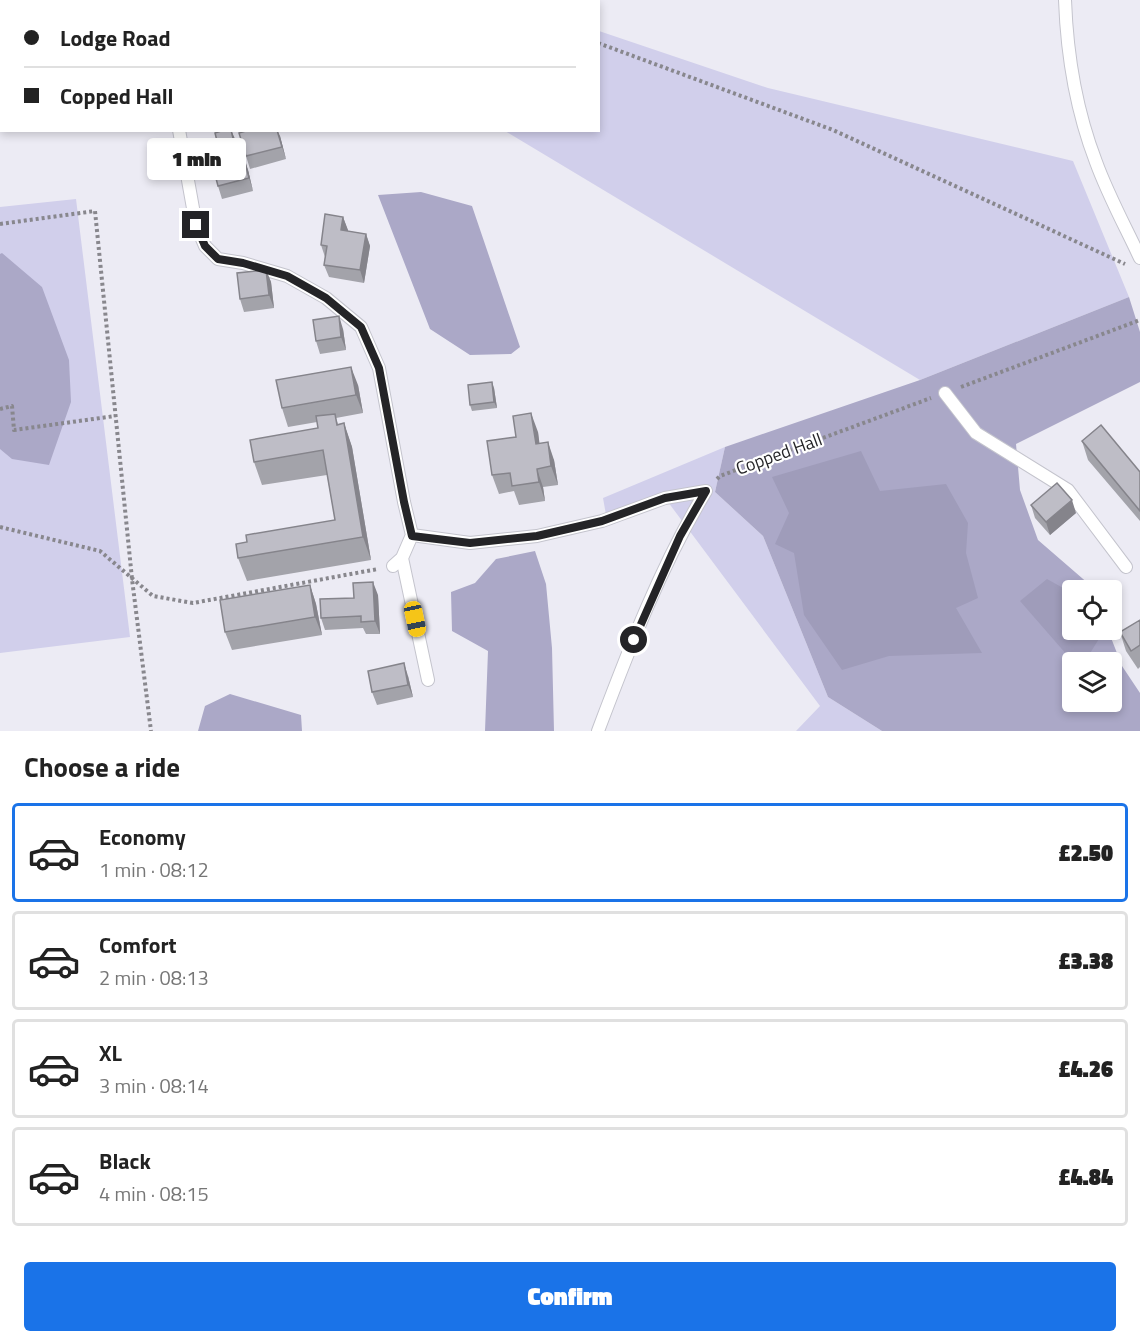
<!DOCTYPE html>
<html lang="en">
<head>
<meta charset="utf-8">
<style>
  :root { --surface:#fff; --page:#f2f2f2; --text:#222; --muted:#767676; --line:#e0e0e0; --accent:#1a73e8 }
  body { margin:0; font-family:"Titillium Web",sans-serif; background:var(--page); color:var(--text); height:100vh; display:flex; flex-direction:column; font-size:22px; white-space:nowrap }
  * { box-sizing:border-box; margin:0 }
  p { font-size:20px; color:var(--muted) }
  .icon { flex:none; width:33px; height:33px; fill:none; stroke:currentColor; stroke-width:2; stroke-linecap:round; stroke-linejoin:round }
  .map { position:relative; height:731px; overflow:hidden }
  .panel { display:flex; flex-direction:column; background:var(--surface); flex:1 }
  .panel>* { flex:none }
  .top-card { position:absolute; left:0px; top:0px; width:600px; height:132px; box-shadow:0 3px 9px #0003; display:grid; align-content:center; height:132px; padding:0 24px; background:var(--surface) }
  .controls { position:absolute; left:1062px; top:580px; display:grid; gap:12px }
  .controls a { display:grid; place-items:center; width:60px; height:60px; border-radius:6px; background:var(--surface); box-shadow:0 3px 9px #0003; font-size:30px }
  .end { position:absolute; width:27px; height:27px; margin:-14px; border:8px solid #242427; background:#fff; box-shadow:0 0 0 3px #fff }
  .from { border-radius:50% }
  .bubble { position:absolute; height:42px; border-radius:6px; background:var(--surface); box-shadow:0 3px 9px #0003; font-size:20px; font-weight:800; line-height:42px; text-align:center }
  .car { position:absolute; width:18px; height:36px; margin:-18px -9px; border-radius:8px; box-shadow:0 0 4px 2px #0007; background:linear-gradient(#f5c518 24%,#345 0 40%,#f5c518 0 76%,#345 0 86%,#f5c518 0) }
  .top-card b { display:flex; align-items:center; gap:21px; height:57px; font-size:22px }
  .top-card b+b { border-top:2px solid var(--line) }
  .top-card i { width:15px; height:15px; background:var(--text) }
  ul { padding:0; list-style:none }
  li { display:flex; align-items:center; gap:18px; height:99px; margin:0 12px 9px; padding:0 12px; border:3px solid var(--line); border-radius:6px }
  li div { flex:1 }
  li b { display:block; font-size:22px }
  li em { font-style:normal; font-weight:800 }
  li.current { border-color:var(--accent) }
  li>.icon { width:54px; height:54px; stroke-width:1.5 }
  h2 { padding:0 24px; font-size:27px; line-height:72px }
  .action { display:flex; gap:12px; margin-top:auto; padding:12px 24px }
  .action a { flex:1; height:69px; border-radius:6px; background:var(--accent); color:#fff; font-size:24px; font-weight:800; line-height:69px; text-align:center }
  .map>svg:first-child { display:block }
  .green { fill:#d1cfeb }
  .forest { fill:#aba8c7; fill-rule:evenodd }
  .water { fill:#9f9cba }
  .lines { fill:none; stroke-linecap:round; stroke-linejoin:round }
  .service-casing { stroke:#c4c4cd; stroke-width:14 }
  .path { stroke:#88878d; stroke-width:4; stroke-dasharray:3 3; stroke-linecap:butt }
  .service { stroke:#fff; stroke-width:12 }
  .wall { fill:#a3a3aa }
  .shaded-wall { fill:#85848b }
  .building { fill:#bebdc6; stroke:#85848b; stroke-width:1.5 }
  .route { stroke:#242427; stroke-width:8 }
  .labels { text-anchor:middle; stroke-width:4.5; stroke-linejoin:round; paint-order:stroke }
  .street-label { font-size:18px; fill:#242427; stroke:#fff }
</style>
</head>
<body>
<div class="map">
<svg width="1140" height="731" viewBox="0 0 1140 731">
  <rect width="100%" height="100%" fill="#ecebf4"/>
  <!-- green -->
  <path class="green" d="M405,0H505L509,1L405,2Z
    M599,31L768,88L1073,161L1129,297L920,380L505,131L598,130Z
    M76,199L130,637L0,653V207Z
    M725,447L715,492L763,536L828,697L882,731H796L820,706L668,502L608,526L603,498Z"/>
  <!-- forest -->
  <path class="forest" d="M421,192L472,206L520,347L511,354L470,355L430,329L378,195Z
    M2,253L42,287L69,360L71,402L49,465L12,459L0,449V254Z
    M1129,297L1140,332V382L1016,444L1020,490L1038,540L1090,585L1093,591H1072V630H1108L1122,666L1140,693V731H882L828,697L763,536L715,492L725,447L920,380ZM1072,663H1112V702H1072Z
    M535,551L546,584L552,648L554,731H485L488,651L452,631L451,592L475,583L496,559Z
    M230,694L301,715L302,731H198L205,706Z"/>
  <!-- water -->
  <path class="water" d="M861,451L880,491L946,484L968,523L966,553L978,598L956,608L982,653L889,656L842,670L804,615L794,553L775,544L789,513L772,477Z
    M1047,579L1072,593V630H1099L1102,634L1084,663H1074L1020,601Z"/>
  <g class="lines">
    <!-- service casing -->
    <g class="service-casing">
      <path id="service" d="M149,0L150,2
        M1065,0C1067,55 1076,110 1096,162C1108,195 1125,226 1140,258
        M179,130L196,225L205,246L218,259L243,263L287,276L326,298L361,327L379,368L404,502L412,535L402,558L393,566
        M945,393L976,433L1068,490L1126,567
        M412,535L470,543L537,536L602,521L665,498L706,491
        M402,558L428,680
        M598,731C629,649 661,565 706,491"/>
    </g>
    <!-- path -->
    <path class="path" d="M487,0L491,2
      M598,43L833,130L1125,264
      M0,224L95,211L132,579L151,731
      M961,387L1140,320
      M0,409L12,406L14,430L115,416
      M717,479L720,476L931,398
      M0,527L100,551L153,596L193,603L378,569"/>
    <!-- service -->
    <use href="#service" class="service"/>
  </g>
  <!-- wall -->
  <path class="wall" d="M280,136L286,159L250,169L246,156Z
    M236,141L240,159L248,170L253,191L222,199L218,186L222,161Z
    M343,217L348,231L366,234L370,246L364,283L329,277L324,265L325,257L321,245Z
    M266,270L271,282L274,308L244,312L240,299Z
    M343,329L346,350L320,354L316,341Z
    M358,385L363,413L336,418L338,424L344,423L352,447L371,560L247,581L238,558L247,542L335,520L327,475L262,485L254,462L318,428L317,422L288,427L282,408Z
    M494,388L497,408L472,411L470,405Z
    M538,432L539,443L554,460L558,485L543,487L545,501L519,505L514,491L499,494L492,475L516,437Z
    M1082,441L1140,472V521L1088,460Z
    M1031,505L1076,513L1050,535L1035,518Z
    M310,585L316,604L322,635L232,650L225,632Z
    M378,595L380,634H366L363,628L325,630L321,618Z
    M1140,620V667L1138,669L1126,651L1120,632Z
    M408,676L413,697L377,705L372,692Z"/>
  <!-- shaded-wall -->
  <path class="shaded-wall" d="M231,130L236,141L243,172L238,159Z
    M277,130L280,136L286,159L282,147Z
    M244,158L248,170L253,191L249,178Z
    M343,217L348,230L346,243L341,230Z
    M366,234L370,246L364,283L360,270Z
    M266,270L271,282L274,308L269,295Z
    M339,316L343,329L346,350L341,337Z
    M351,367L358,385L363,413L356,395Z
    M492,382L494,388L497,408L494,402Z
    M531,413L538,432L542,462L536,444Z
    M344,423L352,447L371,560L363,537Z
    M548,442L554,460L558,485L551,466Z
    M537,469L543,487L545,501L539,482Z
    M1072,500L1076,513L1050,535L1046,522Z
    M373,582L378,595L380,634L375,621Z
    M310,585L316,604L322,635L315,617Z
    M404,663L408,676L413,697L408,685Z"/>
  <!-- building -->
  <path class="building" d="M224,130H231L238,159L244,158L249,178L218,186L212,163L222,161L215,133Z
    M249,130H277L282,147L246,156L239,133Z
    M325,214L343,217L341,230L366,234L360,270L324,265L327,246L321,245Z
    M266,270L269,295L240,299L237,273Z
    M339,316L341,337L316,341L313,320Z
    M351,367L356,395L282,408L276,380Z
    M492,382L494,402L470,405L468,385Z
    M531,413L536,444L548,442L551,466L537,469L539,482L512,486L510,473L492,475L487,441L516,437L513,416Z
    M335,414L337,425L344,423L363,537L238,558L236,544L247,542L246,535L335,520L323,450L254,462L250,440L318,428L316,416Z
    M1101,425L1140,472V511L1082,441Z
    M1057,483L1072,500L1046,522L1031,505Z
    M373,582L375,621L361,622V616L321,618L320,599L354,598L353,583Z
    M310,585L315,617L225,632L220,600Z
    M1140,620V645L1131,651L1120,632Z
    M404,663L408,685L372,692L368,671Z"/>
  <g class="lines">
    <!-- route -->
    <path class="route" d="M196,225L205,246L218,259L243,263L287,276L326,298L361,327L379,368L404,502L412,536L470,543L537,536L602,521L665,498L706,491L680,536L634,640"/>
  </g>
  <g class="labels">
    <!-- street labels -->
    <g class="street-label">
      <text transform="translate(779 454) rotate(-20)" y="6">Copped Hall</text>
    </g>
  </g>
</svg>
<div class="controls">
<a><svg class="icon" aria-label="locate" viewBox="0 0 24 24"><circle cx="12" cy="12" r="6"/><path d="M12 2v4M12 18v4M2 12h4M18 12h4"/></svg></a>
<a><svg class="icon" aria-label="layers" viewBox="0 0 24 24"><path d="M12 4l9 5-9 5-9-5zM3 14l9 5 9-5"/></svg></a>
</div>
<i class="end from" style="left:634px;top:640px"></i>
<i class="end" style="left:196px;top:225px"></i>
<div class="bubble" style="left:147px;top:138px;width:99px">1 min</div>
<i class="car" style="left:415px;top:619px;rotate:168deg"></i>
<div class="top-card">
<b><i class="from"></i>Lodge Road</b>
<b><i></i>Copped Hall</b>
</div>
</div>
<section class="panel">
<h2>Choose a ride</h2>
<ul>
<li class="current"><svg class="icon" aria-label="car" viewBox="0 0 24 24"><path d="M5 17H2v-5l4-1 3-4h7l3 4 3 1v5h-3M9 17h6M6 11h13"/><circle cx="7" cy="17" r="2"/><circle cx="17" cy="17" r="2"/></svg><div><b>Economy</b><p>1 min · 08:12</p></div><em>£2.50</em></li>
<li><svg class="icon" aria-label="car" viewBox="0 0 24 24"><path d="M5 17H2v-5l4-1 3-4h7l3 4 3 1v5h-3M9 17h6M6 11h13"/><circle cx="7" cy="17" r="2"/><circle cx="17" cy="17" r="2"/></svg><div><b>Comfort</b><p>2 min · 08:13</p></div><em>£3.38</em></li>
<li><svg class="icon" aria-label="car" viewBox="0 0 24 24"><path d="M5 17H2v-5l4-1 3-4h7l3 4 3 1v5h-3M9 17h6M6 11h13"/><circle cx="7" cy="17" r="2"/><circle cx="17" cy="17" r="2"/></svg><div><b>XL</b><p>3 min · 08:14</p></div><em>£4.26</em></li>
<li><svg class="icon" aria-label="car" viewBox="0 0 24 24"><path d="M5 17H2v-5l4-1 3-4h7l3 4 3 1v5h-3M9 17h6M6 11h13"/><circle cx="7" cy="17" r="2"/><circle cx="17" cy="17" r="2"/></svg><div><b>Black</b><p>4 min · 08:15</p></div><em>£4.84</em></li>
</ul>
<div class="action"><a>Confirm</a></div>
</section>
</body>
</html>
